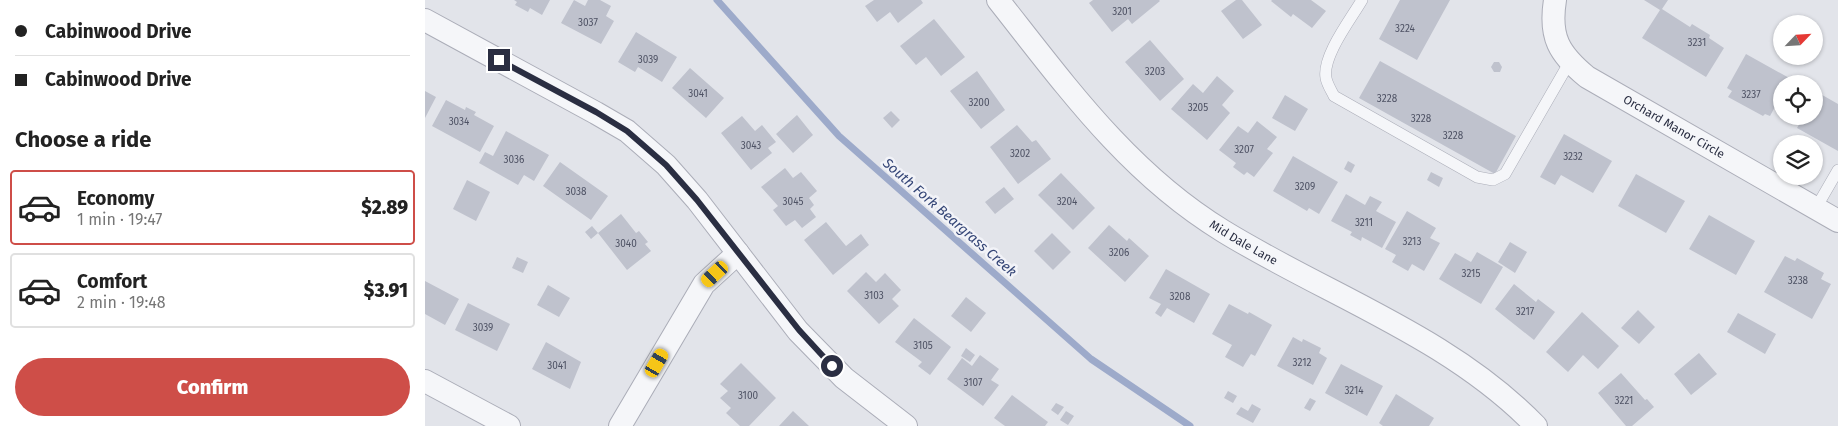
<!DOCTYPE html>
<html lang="en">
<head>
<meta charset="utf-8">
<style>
  :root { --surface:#fff; --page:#f6f6f6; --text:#222; --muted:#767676; --line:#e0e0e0; --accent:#ce4e48 }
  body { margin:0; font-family:"Fira Sans",sans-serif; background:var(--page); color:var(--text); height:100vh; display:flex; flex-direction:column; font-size:19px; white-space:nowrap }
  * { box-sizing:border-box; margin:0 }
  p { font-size:16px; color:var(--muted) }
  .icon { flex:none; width:28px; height:28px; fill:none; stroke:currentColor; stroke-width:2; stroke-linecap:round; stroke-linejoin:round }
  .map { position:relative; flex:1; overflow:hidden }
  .panel { display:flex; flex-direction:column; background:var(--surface); width:425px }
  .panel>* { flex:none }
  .banner { display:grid; align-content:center; height:110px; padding:0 15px; background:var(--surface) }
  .needle { width:32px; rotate:65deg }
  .tools { position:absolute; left:1348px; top:15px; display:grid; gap:10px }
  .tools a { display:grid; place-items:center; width:50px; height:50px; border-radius:50%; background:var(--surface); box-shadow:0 1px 4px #0004; font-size:25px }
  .end { position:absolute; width:22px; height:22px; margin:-11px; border:6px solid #2a2e42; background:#fff; box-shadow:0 0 0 2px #fff }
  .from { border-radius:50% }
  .car { position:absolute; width:15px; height:30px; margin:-15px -8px; border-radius:6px; box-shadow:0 0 4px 1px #0007; background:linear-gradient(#f5c518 24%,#345 0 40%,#f5c518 0 76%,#345 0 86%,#f5c518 0) }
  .banner b { display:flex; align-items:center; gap:18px; height:48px; font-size:19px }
  .banner b+b { border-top:1px solid var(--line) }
  .banner i { width:12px; height:12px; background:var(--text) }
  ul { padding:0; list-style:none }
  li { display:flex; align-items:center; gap:15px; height:75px; margin:0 10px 8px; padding:0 5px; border:2px solid var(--line); border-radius:5px }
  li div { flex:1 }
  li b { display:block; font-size:19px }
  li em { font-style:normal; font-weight:800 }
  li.selected { border-color:var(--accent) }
  li>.icon { width:45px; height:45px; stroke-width:1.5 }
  h2 { padding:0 15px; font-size:22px; line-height:60px }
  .cta { display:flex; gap:10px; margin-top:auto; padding:10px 15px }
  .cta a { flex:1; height:58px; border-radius:30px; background:var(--accent); color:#fff; font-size:20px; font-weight:800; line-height:58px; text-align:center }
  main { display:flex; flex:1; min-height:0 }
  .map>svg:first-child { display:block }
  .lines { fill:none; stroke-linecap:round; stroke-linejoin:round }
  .stream { stroke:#9daaca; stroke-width:7 }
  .building { fill:#bfc2cd }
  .service-casing { stroke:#abadb8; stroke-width:12 }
  .minor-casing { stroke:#abadb8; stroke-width:24 }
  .service { stroke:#f5f6f9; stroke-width:11 }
  .minor { stroke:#f5f6f9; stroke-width:22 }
  .route { stroke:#2a2e42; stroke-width:6 }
  .labels { text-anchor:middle; stroke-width:5; stroke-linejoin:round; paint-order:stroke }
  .number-label { font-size:10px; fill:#4f5365 }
  .street-label { font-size:12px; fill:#2a2e42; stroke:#f2f3f8 }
  .water-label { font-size:14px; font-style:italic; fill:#344576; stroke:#f2f3f8 }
</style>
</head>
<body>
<main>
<section class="panel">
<div class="banner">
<b><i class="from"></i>Cabinwood Drive</b>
<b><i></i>Cabinwood Drive</b>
</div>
<h2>Choose a ride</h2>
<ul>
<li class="selected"><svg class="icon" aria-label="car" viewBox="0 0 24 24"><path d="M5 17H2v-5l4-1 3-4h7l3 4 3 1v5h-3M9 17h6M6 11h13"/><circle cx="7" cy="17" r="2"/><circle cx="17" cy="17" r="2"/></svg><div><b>Economy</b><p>1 min · 19:47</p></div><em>$2.89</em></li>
<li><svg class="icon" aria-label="car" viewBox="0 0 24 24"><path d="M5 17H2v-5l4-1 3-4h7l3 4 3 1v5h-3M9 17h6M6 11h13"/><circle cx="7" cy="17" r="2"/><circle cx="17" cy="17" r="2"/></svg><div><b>Comfort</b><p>2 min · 19:48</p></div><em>$3.91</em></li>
</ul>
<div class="cta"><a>Confirm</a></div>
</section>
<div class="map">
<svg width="1413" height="426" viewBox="0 0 1413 426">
  <rect width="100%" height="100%" fill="#e2e4ea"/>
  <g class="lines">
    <!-- stream -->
    <path class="stream" d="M292,0L414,136L666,359L765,426"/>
  </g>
  <!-- building -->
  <path class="building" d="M89,0H125L117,15L105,8L103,12L90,5L92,2Z
    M149,0L160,6L163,0H175L186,6L181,16L189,21L176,44L136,23Z
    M449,0H496L498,3L473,23L465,12L452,22L440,6Z
    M668,0H734L735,1L707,24L703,19L687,32L664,3Z
    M811,0H817L837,25L818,39L796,11Z
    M847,0H886L901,11L887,28L868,14L866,17L846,1Z
    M975,0H1025L992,60L954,39Z
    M1219,0H1243L1237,9L1265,27L1267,24L1285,35L1284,38L1299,48L1281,77L1217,38L1235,10Z
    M509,19L540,57L516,76L501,57L491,65L475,46Z
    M211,32L252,57L237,82L213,67L210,72L193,62Z
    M725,40L759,79L735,101L700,62Z
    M1321,54L1366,79L1363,84H1356V96L1345,116L1340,114L1338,116L1303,97L1307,91L1302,88Z
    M955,61L1091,136L1070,174L934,98Z
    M1069,62H1074L1077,67L1075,72H1069L1066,67Z
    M265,68L299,98L281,118L247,88Z
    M552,71L580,110L556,129L525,91Z
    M792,76L809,91L797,105L805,113L782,140L746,109L768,84L778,93Z
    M0,91L11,97L0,118Z
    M1392,92L1413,104V151L1372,128L1379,116H1389V98Z
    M860,95L883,109L870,131L847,118Z
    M21,100L40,110L41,107L51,112L49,115L69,126L55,152L7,126Z
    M466,111L475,120L467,128L458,118Z
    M372,115L388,135L368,153L351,134Z
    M317,116L330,131L337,125L351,142L343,148L347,153L326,170L296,133Z
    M832,121L852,137L842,149L848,153L829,177L822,172L819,175L808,167L811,163L794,150L813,126L823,133Z
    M592,125L607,142L611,140L626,159L593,184L565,147Z
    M81,131L124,155L109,181L99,175L93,185L54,163L60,152L68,156Z
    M1139,134L1187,161L1168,193L1136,175L1130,185L1115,177Z
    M868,156L913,182L894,214L884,208L882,211L848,191Z
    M923,161L930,165L926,173L919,169Z
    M135,162L183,196L166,220L118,186Z
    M360,168L368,178L376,172L392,191L384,198L389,205L385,209L391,217L377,228L370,220L361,226L348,210L353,206L336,187Z
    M1006,172L1018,178L1014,187L1002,180Z
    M636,173L670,208L648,230L613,195Z
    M1211,174L1260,201L1241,233L1193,206Z
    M42,180L65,192L51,221L28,209Z
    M579,187L589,199L570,214L560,202Z
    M921,194L940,205L945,196L957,202L951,211L971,222L957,248L937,237L936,241L925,235L927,232L906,221Z
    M982,211L1011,228L1005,238L1015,243L999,271L987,264L983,271L967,262L971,255L960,249Z
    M196,214L211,233L214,231L223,242L220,244L226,251L202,270L173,233Z
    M1284,215L1330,241L1311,275L1264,249Z
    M401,222L421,246L436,234L444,245L408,275L379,240Z
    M684,225L702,241L704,238L724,256L700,282L663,248Z
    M167,226L173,233L166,239L160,232Z
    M627,233L646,252L628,270L609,251Z
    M1085,242L1102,252L1090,273L1073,262Z
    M1052,252L1078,267L1056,304L1014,279L1030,253L1046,262Z
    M1360,256L1370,261L1372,258L1399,273L1396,279L1406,284L1387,319L1339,292Z
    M92,257L103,262L98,273L87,268Z
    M741,269L785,294L769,323L742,308L736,317L730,313L736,304L724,298Z
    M441,272L451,282L460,273L476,290L467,299L474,306L454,324L422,291Z
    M0,281L34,299L20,325L0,314Z
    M1089,284L1111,302L1113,299L1130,312L1109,340L1070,309Z
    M123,285L145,298L134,317L112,305Z
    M541,297L561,313L546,332L526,316Z
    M43,303L85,324L72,351L30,330Z
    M804,304L823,314L824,312L847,325L830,356L826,354L818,367L800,357L807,345L787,334Z
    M1213,310L1230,327L1214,344L1196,328Z
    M1157,312L1194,346L1173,369L1158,355L1143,372L1121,352Z
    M1313,313L1351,334L1340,354L1302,332Z
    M489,318L526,347L505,375L493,366L497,362L470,342Z
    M868,337L877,342L878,339L896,348L894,353L902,358L888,385L852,366Z
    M121,342L156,362L145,389L107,369Z
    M541,348L550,355L545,362L536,356Z
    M1274,353L1292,374L1266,395L1249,374Z
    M555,355L574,369L566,380L574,385L558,406L522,379L537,358L547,366Z
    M316,363L351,398L324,426H315L301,413L306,408L295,398L303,391L295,384Z
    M916,364L958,386L942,416L900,393Z
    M1196,373L1220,400L1222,399L1229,407L1207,426H1201L1173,393Z
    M803,391L812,396L808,403L799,398Z
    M971,394L1009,418L1004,426H958L954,423Z
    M587,395L623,422L620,426H580L569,418Z
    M885,398L891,401L885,411L879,408Z
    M631,403L639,407L633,415L626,410Z
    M827,404L836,409L828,423L811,414L816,407L823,411Z
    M368,411L384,426H354Z
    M641,411L649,416L643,425L635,420Z"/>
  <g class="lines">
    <!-- service casing -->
    <g class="service-casing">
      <path id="service" d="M937,0C926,19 897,56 901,78C902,84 906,90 909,96L1052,177L1068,180L1080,174L1144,63
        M1391,208L1413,170"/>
    </g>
    <!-- minor casing -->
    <g class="minor-casing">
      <g id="minor">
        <path id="s1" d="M573,0C641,86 703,173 798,231C902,295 1025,337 1111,426"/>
        <path id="s2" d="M1130,0C1124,37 1134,54 1162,77L1413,221"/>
        <path d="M0,20L171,113L202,131L241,165L272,200L373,331L419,378L481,426"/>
        <path d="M0,381L84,426"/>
        <path d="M195,426L279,284L313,253"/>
      </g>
    </g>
    <!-- service -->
    <use href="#service" class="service"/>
    <!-- minor -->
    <use href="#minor" class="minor"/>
  </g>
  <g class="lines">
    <!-- route -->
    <path class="route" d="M74,60L171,112L202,131L241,165L272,200L374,330L407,366"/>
  </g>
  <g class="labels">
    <!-- number labels -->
    <g class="number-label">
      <text x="697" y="15">3201</text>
      <text x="163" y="26">3037</text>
      <text x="980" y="32">3224</text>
      <text x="1272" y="46">3231</text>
      <text x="223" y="63">3039</text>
      <text x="730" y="75">3203</text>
      <text x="273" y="97">3041</text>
      <text x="1326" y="98">3237</text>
      <text x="962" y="102">3228</text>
      <text x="554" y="106">3200</text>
      <text x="773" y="111">3205</text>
      <text x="996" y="122">3228</text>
      <text x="34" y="125">3034</text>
      <text x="1028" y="139">3228</text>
      <text x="326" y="149">3043</text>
      <text x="819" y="153">3207</text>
      <text x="595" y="157">3202</text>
      <text x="1148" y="160">3232</text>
      <text x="89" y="163">3036</text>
      <text x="880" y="190">3209</text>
      <text x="151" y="195">3038</text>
      <text x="368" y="205">3045</text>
      <text x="642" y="205">3204</text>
      <text x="939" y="226">3211</text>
      <text x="987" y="245">3213</text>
      <text x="201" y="247">3040</text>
      <text x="694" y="256">3206</text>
      <text x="1046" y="277">3215</text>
      <text x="1373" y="284">3238</text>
      <text x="449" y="299">3103</text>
      <text x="755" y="300">3208</text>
      <text x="1100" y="315">3217</text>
      <text x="58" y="331">3039</text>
      <text x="498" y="349">3105</text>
      <text x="877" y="366">3212</text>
      <text x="132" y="369">3041</text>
      <text x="548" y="386">3107</text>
      <text x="929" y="394">3214</text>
      <text x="323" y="399">3100</text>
      <text x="1199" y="404">3221</text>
    </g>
    <!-- street labels -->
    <g class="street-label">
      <text dy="4" stroke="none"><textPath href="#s2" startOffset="189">Orchard Manor Circle</textPath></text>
      <text dy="4" stroke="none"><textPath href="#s1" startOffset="348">Mid Dale Lane</textPath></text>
    </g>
    <!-- water labels -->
    <g class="water-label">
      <text transform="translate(525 217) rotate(41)" y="5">South Fork Beargrass Creek</text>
    </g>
  </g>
</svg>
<div class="tools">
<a><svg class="needle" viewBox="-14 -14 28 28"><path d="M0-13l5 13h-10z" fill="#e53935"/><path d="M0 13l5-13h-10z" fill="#767676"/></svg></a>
<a><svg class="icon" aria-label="locate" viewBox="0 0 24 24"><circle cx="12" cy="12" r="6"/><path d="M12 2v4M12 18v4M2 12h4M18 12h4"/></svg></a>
<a><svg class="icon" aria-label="layers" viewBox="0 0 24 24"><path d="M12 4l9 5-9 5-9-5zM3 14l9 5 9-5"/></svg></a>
</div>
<i class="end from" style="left:407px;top:366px"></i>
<i class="end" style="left:74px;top:60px"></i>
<i class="car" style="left:290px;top:274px;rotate:227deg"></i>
<i class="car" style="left:232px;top:363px;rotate:30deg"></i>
</div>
</main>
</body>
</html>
